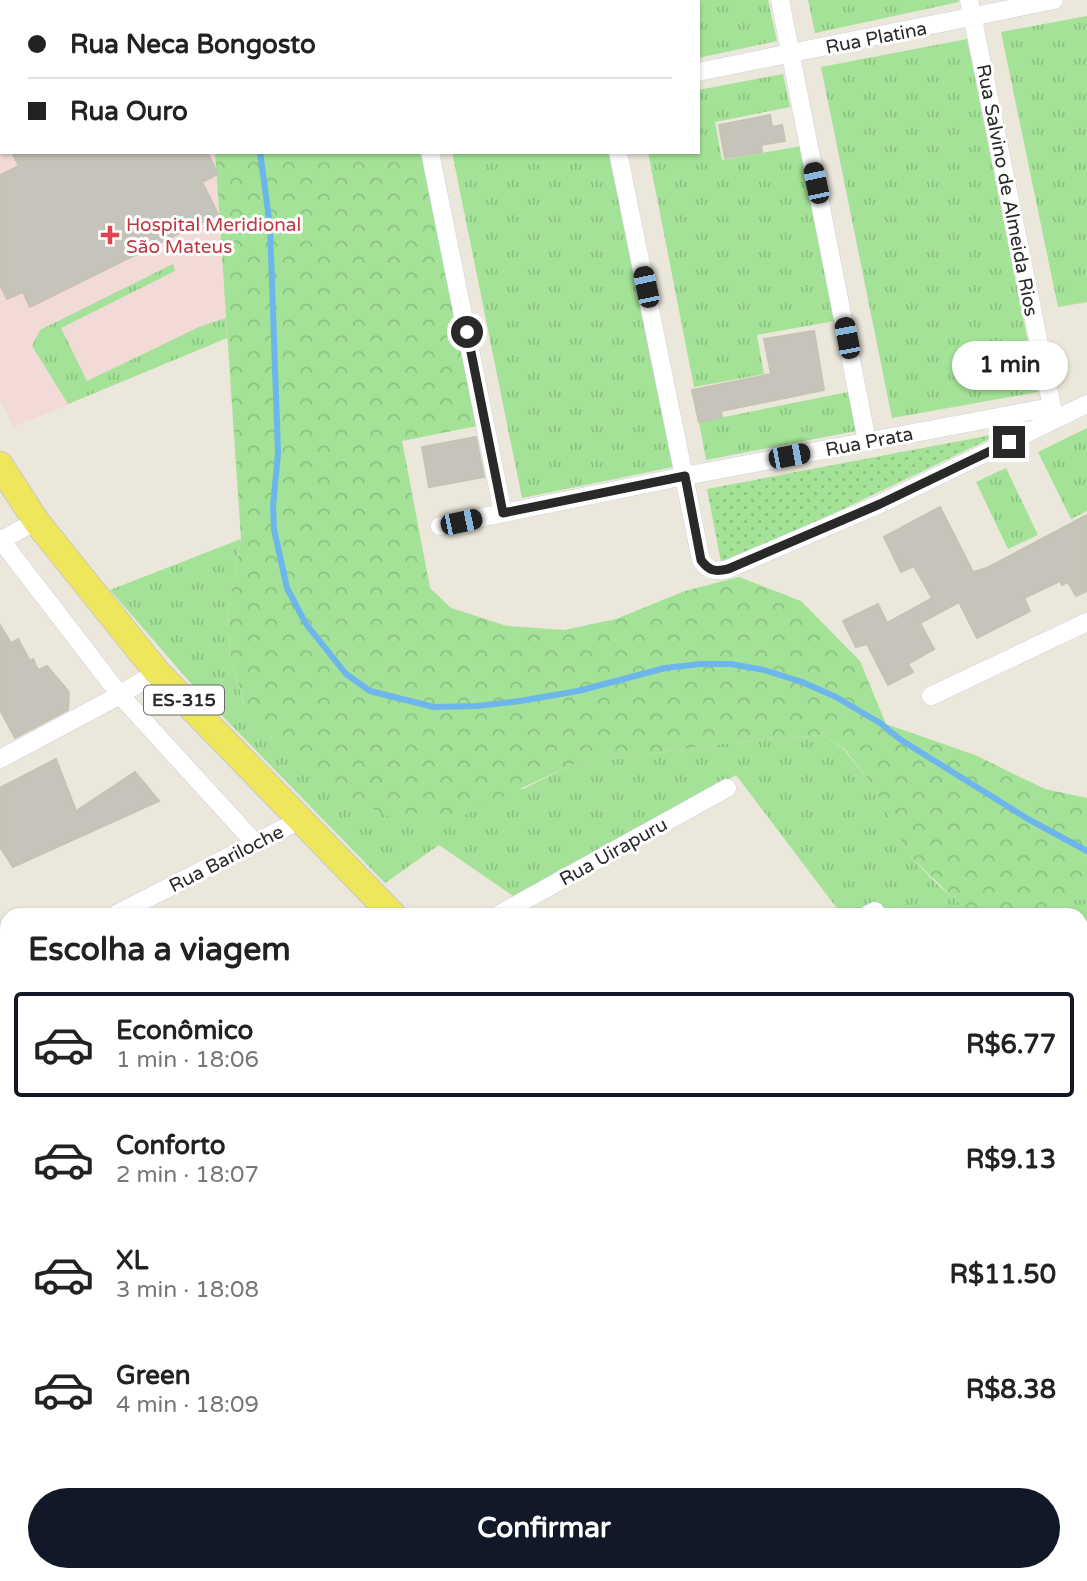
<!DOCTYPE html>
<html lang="pt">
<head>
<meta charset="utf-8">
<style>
  :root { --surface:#fff; --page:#f2f2f2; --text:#222; --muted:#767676; --line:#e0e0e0; --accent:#111827 }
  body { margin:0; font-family:"Varela Round",sans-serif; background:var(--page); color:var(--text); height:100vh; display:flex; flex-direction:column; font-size:26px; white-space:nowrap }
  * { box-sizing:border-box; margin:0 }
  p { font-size:23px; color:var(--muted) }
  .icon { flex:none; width:38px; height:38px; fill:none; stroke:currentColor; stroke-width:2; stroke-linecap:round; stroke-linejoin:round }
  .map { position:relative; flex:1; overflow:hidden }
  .panel { position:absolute; left:0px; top:908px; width:1088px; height:674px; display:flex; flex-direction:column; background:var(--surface); border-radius:21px 21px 0 0; box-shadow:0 2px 5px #0004 }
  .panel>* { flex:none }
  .banner { position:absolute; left:0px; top:0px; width:700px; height:154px; box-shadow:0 2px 5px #0004; display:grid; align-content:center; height:154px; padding:0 28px; background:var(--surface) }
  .end { position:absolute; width:32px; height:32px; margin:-16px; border:9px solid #292929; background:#fff; box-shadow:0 0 0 4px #fff }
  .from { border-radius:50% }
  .bubble { position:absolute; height:49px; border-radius:24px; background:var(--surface); box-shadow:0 2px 5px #0004; font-size:23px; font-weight:700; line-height:49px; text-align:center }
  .car { position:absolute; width:21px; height:42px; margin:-21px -10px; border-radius:9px; box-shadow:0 0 5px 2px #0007; background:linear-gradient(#222 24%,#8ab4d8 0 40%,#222 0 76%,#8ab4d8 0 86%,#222 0) }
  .banner b { display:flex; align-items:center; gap:24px; height:66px; font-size:26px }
  .banner b+b { border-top:2px solid var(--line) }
  .banner i { width:18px; height:18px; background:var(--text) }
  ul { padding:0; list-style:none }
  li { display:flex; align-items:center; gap:21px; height:105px; margin:0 14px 10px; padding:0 14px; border:4px solid transparent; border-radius:7px }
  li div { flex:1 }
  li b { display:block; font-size:26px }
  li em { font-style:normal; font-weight:700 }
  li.selected { border-color:var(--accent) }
  li>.icon { width:63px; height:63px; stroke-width:1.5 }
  h2 { padding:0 28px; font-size:32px; line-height:84px }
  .primary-button { display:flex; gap:14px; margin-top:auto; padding:14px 28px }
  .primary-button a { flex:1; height:80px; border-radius:42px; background:var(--accent); color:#fff; font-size:28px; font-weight:700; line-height:80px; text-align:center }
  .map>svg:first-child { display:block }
  .education { fill:#ede8ca }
  .medical { fill:#f2dbd7 }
  .grass { fill:url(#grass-tufts) }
  .forest { fill:url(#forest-crowns) }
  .park { fill:url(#park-dots) }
  .pitch { fill:#b5e992 }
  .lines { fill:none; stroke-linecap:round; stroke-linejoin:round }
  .stream { stroke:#6db5ed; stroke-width:6 }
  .building { fill:#c6c3ba; stroke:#c6c3b4; stroke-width:2 }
  .street-casing { stroke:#d0d0e2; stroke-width:19 }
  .primary-casing { stroke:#c7c7c7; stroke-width:28 }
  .street { stroke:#fff; stroke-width:18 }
  .primary { stroke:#efe75b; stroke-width:26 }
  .route { stroke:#292929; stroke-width:9 }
  .health-dot { fill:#e0444e; stroke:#fff; stroke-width:2.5 }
  .labels { text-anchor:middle; stroke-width:6; stroke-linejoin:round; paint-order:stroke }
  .shield { fill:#fff; stroke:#696969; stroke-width:2 }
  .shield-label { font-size:18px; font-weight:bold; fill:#292929 }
  .street-label { font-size:19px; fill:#292929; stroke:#fff }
  .health-label { font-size:19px; fill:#be3a42; stroke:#fff; text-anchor:start }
</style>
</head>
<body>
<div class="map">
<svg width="1087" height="1581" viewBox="0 0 1087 1581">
  <defs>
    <pattern id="grass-tufts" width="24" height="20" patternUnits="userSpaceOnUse" patternTransform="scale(1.75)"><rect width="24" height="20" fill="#a3e297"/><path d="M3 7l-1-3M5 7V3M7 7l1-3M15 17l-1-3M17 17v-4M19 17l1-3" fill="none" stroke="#8cc282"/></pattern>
    <pattern id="forest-crowns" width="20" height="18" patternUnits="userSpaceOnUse" patternTransform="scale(1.75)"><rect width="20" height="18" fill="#a3e297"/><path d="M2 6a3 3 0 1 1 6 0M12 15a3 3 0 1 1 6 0" fill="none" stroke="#8cc282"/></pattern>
    <pattern id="park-dots" width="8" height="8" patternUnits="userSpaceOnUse" patternTransform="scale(1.75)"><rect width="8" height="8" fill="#a3e297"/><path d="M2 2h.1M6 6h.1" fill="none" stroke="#8cc282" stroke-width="1.8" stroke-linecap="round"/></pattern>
  </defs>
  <rect width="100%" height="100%" fill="#ebe7da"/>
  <!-- education -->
  <path class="education" d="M207,1575H430L420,1581H211Z"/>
  <!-- medical -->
  <path class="medical" d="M0,152H215L227,338L14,427L0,401Z"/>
  <!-- grass -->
  <path class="grass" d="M613,0H768L777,41L698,58V2Z
    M808,0H958L959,2L815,33Z
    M1087,16V302L1058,307L1001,32Z
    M967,39L1038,392L892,418L821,67Z
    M783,74L790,107L715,122L722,160L801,146L834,321L757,335L764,374L694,387L648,152H698V90Z
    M452,152H609L673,467L522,498Z
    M173,264L175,271L61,328L87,381L199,327L226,318L227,338L68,404L32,346L40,330Z
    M848,392L856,431L706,460L699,422Z
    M1087,428V511L1071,519L1038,452Z
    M1006,468L1038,535L1008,549L976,482Z
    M241,539L228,612L230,652L243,702L252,717L312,780L523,789L571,765L711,745L822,735L844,749L875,789L908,854L937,884L974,915H842L736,775L519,900L439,845L385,883L195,688L110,590Z
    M1073,900H1087L1085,1343L1082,1338V915H1017Z"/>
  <!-- forest -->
  <path class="forest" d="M101,0H392V2H103Z
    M215,152H422L477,426L402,441L430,588L451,608L507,626L564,630L616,619L685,591L739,577L801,601L860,661L886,724L975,755L1045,789L1087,798V900H1073L1017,915L970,914L908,854L875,789L845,749L822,735L711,745L571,765L456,819L392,818L312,780L252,717L244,704L230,652L228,612L241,539Z"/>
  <!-- park -->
  <path class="park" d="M1002,433L722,567L707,489Z"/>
  <!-- pitch -->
  <path class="pitch" d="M291,1575H400L390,1581H294Z"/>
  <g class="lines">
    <!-- stream -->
    <path class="stream" d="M178,0L180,2
      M260,152L270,226L278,453L273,506L274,530L287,588L306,624L346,674L370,691L434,707L477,706L520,701L578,691L665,668L701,664H731L764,670L802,682L836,697L880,723L901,740L1028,819L1087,851"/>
  </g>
  <!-- building -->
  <path class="building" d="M770,115L772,127L782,125L785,141L761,145L762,152L725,158L719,125Z
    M12,152H207L218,174L202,182L218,214L30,307L23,292L7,299L0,285V175L19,166Z
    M814,331L824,390L721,411L722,417L699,422L692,390L771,374L764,339Z
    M476,437L484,477L429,487L422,447Z
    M940,507L973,572L987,568L1087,515V591L1076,596L1068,582L1062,585L1060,581L1024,598L1030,611L977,638L959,602L920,623L934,649L908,664L913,672L888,685L867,644L856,647L843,621L878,604L887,623L932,598L914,566L901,572L884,537Z
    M0,625L11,643L18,639L30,661L33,659L38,670L47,666L69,692L68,710L15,738L0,710Z
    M56,759L76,811L135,772L159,801L13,867L0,847V788Z"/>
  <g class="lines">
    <!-- street casing -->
    <g class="street-casing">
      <path id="street" d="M399,0V2
        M589,0V2
        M780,0L867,441
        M969,0L1054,417
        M698,72L1054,0
        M430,152L503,513
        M618,152L701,560C709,571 715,572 728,569L880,504L1087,404
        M440,526L685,476L1052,407
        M0,539L120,695L255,843
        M0,541L36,521
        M931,696L1087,622
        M0,759L120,695L157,672
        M115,915L300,820
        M498,915L727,788
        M867,915L875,911
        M0,975L7,971
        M0,1183L7,1179
        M507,1575L510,1581
        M758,1575L761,1581
        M1011,1575L1012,1581
        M581,1581L591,1575"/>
    </g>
    <!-- primary casing -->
    <g class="primary-casing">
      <path id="primary" d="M0,465L36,521L157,672L393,915
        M1082,1484L1087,1480
        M1025,1575L1028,1581"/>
    </g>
    <!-- street -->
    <use href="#street" class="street"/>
    <!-- primary -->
    <use href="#primary" class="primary"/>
  </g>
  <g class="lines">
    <!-- route -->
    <path class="route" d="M467,332L503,513L685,476L701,560C709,571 715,572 728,569L880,504L1009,442"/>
  </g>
  <!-- markers -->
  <path class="health-dot" d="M106.5 224.5h7v7h7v7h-7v7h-7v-7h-7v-7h7z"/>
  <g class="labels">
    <!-- shield labels -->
    <rect class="shield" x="144" y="685.5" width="80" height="29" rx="5"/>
    <g class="shield-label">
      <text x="184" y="706">ES-315</text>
    </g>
    <!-- street labels -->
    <g class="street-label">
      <text transform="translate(876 37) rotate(-11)" y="7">Rua Platina</text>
      <text transform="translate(1008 190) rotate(79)" y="7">Rua Salvino de Almeida Rios</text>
      <text transform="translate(869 441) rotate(-11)" y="7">Rua Prata</text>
      <text transform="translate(613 851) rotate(-29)" y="7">Rua Uirapuru</text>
      <text transform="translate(226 858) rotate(-27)" y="7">Rua Bariloche</text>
    </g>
    <!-- health labels -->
    <g class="health-label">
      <text x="126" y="231">Hospital Meridional<tspan x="126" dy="22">São Mateus</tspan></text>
    </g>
  </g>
</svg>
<i class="end from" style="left:467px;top:332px"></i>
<i class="end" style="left:1009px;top:442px"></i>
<div class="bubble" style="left:952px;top:341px;width:116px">1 min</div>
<i class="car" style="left:816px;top:183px;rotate:348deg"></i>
<i class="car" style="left:646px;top:287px;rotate:348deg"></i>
<i class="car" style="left:847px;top:338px;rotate:349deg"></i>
<i class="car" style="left:789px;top:456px;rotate:79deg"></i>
<i class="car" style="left:461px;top:522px;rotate:78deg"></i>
<div class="banner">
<b><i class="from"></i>Rua Neca Bongosto</b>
<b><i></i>Rua Ouro</b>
</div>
<section class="panel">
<h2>Escolha a viagem</h2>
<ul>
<li class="selected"><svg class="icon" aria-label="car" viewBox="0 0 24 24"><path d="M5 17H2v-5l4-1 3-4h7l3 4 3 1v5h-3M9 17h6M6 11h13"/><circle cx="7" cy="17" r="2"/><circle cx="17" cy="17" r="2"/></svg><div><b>Econômico</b><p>1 min · 18:06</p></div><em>R$6.77</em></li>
<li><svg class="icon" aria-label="car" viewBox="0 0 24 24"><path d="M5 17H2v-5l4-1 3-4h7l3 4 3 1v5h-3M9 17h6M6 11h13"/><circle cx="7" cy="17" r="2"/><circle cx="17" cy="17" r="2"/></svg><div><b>Conforto</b><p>2 min · 18:07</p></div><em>R$9.13</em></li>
<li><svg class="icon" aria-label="car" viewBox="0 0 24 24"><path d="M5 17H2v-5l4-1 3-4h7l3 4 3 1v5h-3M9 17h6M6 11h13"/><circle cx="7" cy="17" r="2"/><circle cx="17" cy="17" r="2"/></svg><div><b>XL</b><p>3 min · 18:08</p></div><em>R$11.50</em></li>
<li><svg class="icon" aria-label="car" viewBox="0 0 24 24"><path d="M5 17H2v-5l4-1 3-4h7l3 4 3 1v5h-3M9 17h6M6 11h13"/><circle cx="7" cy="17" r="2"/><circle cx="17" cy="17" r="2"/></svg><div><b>Green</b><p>4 min · 18:09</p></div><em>R$8.38</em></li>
</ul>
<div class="primary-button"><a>Confirmar</a></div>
</section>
</div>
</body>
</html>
